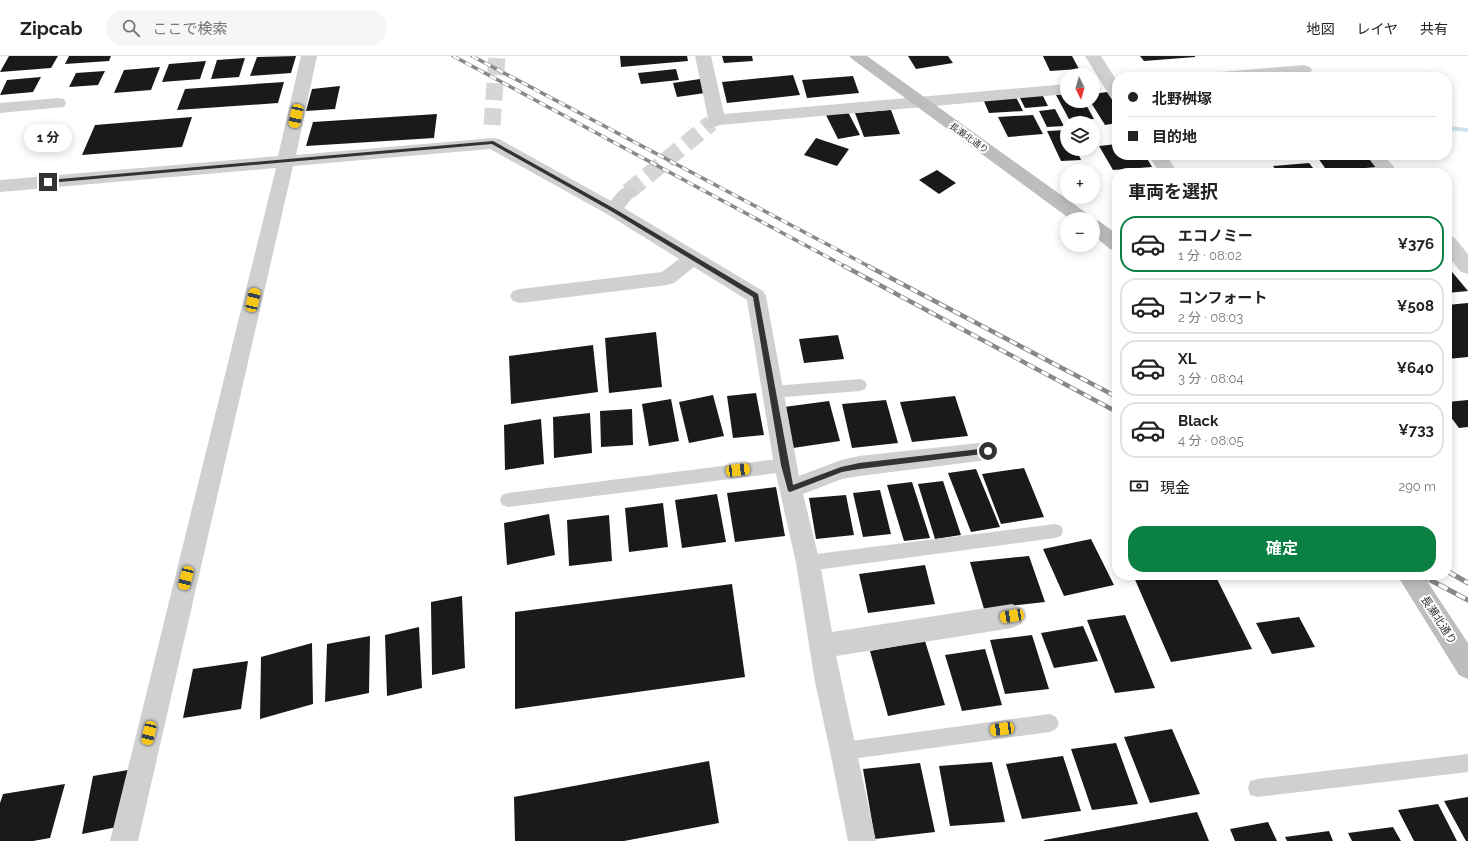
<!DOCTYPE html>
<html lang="ja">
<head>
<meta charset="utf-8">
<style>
  :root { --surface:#fff; --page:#f6f6f6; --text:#222; --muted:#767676; --line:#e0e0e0; --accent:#0b8043 }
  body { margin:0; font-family:Raleway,"Noto Sans JP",sans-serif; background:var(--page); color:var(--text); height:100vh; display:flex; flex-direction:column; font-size:15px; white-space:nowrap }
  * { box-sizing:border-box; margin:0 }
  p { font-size:13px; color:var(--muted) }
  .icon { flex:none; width:22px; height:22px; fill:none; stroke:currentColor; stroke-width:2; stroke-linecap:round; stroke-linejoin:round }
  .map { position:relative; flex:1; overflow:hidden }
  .sheet { position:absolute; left:1112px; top:112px; width:340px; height:412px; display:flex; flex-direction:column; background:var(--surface); border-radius:16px; box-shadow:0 2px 10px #0003 }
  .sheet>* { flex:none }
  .top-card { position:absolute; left:1112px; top:16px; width:340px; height:88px; border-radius:16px; box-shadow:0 2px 10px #0003; display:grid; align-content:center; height:88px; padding:0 16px; background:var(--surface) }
  .needle { width:26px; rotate:175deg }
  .tools { position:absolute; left:1060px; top:12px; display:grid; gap:8px }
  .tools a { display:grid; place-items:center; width:40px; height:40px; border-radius:50%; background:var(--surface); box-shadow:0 2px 10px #0003; font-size:20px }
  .end { position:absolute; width:18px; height:18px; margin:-9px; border:5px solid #333; background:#fff; box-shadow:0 0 0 2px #fff }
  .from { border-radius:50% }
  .bubble { position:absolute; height:28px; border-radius:14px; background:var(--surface); box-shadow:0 2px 10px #0003; font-size:13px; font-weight:700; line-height:28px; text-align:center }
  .car { position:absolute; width:12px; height:24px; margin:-12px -6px; border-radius:5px; box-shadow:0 0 3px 1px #0007; background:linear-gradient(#f5c518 24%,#345 0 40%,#f5c518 0 76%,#345 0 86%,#f5c518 0) }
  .top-card b { display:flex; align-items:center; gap:14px; height:38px; font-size:15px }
  .top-card b+b { border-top:1px solid var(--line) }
  .top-card i { width:10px; height:10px; background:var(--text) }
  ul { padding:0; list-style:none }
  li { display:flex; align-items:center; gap:12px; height:56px; margin:0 8px 6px; padding:0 8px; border:2px solid var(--line); border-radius:16px }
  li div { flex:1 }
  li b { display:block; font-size:15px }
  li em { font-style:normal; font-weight:700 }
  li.active { border-color:var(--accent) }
  li>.icon { width:36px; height:36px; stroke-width:1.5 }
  h2 { padding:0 16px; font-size:18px; line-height:48px }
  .pay { display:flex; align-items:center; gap:10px; height:44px; padding:0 16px; font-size:15px }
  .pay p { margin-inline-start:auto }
  .button { display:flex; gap:8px; margin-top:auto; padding:8px 16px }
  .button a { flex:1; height:46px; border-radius:16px; background:var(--accent); color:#fff; font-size:16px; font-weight:700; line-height:46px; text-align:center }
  header { display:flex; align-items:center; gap:24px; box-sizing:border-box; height:56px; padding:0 20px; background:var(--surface); border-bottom:1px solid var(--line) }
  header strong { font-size:19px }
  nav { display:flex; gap:22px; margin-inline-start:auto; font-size:14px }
  .search { width:280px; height:36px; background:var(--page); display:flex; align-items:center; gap:10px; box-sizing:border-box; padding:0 14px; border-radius:16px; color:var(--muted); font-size:15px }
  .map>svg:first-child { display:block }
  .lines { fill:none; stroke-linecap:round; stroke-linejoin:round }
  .stream { fill:#cfe2ee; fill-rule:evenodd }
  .building { fill:#1a1a1a }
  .street-tunnel { stroke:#d6d6d6; stroke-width:17; stroke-dasharray:17 8; stroke-linecap:butt }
  .lane { fill:#d0d0d0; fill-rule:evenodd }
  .street { fill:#d0d0d0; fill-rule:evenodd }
  .secondary { fill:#bdbdbd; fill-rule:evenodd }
  .rail-far2-casing { stroke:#888; stroke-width:3.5 }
  .rail-far1-casing { stroke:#888; stroke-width:4.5 }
  .rail-casing { stroke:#888; stroke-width:5 }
  .rail-far2 { stroke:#fff; stroke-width:2.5; stroke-dasharray:7; stroke-linecap:butt }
  .rail-far1 { stroke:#fff; stroke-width:3; stroke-dasharray:8; stroke-linecap:butt }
  .rail { stroke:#fff; stroke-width:3.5; stroke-dasharray:10; stroke-linecap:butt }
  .route { fill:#333 }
  .labels { text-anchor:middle; stroke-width:4; stroke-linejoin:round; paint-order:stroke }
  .far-street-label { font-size:9px; fill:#333; stroke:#fff }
  .street-label { font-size:11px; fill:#333; stroke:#fff }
</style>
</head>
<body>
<header>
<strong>Zipcab</strong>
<div class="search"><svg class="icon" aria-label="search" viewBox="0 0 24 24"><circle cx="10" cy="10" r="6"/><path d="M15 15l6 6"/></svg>ここで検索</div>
<nav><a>地図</a><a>レイヤ</a><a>共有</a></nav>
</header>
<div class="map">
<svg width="1468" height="785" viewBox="0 0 1468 785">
  <rect width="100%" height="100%" fill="#fff"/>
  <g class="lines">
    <!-- stream -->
    <path class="stream" d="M1447,70L1468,72V76L1447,74Z"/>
  </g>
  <!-- building -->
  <path class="building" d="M9,0H58L51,12L0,16Z
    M69,0H111L109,5L65,8Z
    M296,0L291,17L250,20L257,1Z
    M620,0H687L688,5L621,11Z
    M722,0H752L753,5L724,7Z
    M908,0H948L953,7L916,13Z
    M1043,0H1072L1079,13L1050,15Z
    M1140,0H1195V1L1144,5Z
    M245,2L239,21L211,23L217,4Z
    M206,5L200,23L162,26L169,8Z
    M160,11L151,34L114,37L124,14Z
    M676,13L679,24L641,28L638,17Z
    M105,15L98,29L69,31L76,17Z
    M793,19L800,39L727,47L722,26Z
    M853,20L859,37L807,42L802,24Z
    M41,21L33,36L0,39L7,24Z
    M700,23L705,37L677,41L673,27Z
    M284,26L278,47L177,54L185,33Z
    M340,30L335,53L306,55L312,33Z
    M1107,36L1117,51V67L1105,69L1090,45H1093V38Z
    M1042,38L1048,50L1025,52L1019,40Z
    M1067,38V45H1084L1094,63L1070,65L1056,39Z
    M1016,41L1023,55L989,57L983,43Z
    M1055,53L1064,70L1047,71L1039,55Z
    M847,54L860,79L838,83L825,57Z
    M891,54L900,78L864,81L855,57Z
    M437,58L434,82L306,90L313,66Z
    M1033,59L1043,78L1008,81L998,61Z
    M192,61L182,91L82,99L95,69Z
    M1067,74V93H1076L1081,104L1061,105L1047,75Z
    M816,82L849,93L837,110L804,99Z
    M1117,88V99H1145L1152,111L1113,114L1099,90Z
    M1316,99H1369L1378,111L1327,115Z
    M1309,107L1317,117H1278L1273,110Z
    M1239,113L1242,117H1215L1213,114Z
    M937,114L956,127L939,138L919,124Z
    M1447,211H1448L1468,235L1447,237Z
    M1468,247V301L1447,303V249Z
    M656,276L662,331L609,337L605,282Z
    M838,279L844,303L804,307L799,283Z
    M593,289L598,336L511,348L509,300Z
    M756,337L764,379L733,382L727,340Z
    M713,339L724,380L689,387L679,346Z
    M955,340L968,380L912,386L900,346Z
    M671,343L679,385L649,390L642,348Z
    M886,344L898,387L852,392L842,348Z
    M1468,344V371L1459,372L1447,356V346Z
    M829,345L840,385L793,392L784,351Z
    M632,353L633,389L601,391L600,355Z
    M590,357L592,397L554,402L553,361Z
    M541,363L544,408L505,414L504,369Z
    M1024,412L1044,461L1001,468L982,418Z
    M976,413L1000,471L971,476L948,417Z
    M943,425L961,479L935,483L918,428Z
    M912,426L930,482L904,485L887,429Z
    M776,431L785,480L735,486L727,437Z
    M880,434L891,478L863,481L853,437Z
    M717,438L726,486L682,492L675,444Z
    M846,439L854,479L816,483L809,442Z
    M663,447L668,491L629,496L625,452Z
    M549,458L555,499L507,509L504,467Z
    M609,459L612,505L569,510L567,464Z
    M1091,483L1114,529L1064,540L1043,493Z
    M1029,500L1045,546L984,553L970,506Z
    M925,509L935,548L868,557L859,518Z
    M1133,519H1215L1252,593L1171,606Z
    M732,528L745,621L515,653V556Z
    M462,540L465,612L432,619L431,546Z
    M1125,559L1155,632L1115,637L1087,564Z
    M1299,561L1315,591L1272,598L1256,567Z
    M1083,570L1098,605L1054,612L1041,577Z
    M419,571L422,632L387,640L385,579Z
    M1032,579L1049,633L1005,638L990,584Z
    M370,580L369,637L325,646L327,588Z
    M925,585L945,649L888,660L870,595Z
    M312,587L313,648L260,663L261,601Z
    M985,593L1002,649L962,655L945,599Z
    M248,605L241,653L183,662L193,613Z
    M1172,673L1200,738L1150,747L1124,681Z
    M1116,687L1138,748L1092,754L1071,693Z
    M1063,700L1081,755L1022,763L1006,708Z
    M709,705L719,767L624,785H515L514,741Z
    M992,706L1005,766L950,770L939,710Z
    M920,707L935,776L875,783L863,713Z
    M128,714L117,771L82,778L93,720Z
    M65,728L50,782L33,785H0V747L3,738Z
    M1468,741V785H1466L1444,745Z
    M1438,748L1457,785H1414L1398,754Z
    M1197,756L1209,785H1044V784Z
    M1268,766L1277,785H1235L1230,773Z
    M1393,771L1401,785H1352L1348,777Z
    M1329,775L1333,785H1287L1285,781Z"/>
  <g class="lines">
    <!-- street-tunnel -->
    <path class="street-tunnel" d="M492,69L497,0
      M628,136L711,67"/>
    <!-- lane -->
    <path class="lane" d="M860,323L865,325L867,329L865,333L860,335L773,342L768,340L766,336L768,332L773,330Z
      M785,402L790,404L793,409L790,414L785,416L508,451L502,449L500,444L502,439L508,437Z
      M1055,468L1061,470L1063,475L1061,480L1055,482L808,515L802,512L800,507L802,502L808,499Z
      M1050,658L1056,661L1059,667L1056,673L1050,676L844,704L837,702L835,695L837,688L844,686Z
      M1468,698V716L1257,741L1250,739L1248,732L1250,725L1257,723Z"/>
    <!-- street -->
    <path class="street" d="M301,0H317L296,99L493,82L499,83L611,145C618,136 622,128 634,132L637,136L624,152L763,235L766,240L799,420L841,404L859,400L988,386L996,388L999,395L996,402L988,404L859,420L842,423L803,438L820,507L832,576L1012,548L1021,552L1024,560L1021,568L1012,572L836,600L876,785H848L830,695L815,626L796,507L774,409L747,244L694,211L674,227L667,229L520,247L513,245L510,240L513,235L520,233L662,216L679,203L607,158L490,93L293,110L138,785H110L276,112L0,136V124L278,100Z
      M695,0H711L724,58L1067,28V38L720,69L711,72L705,71L703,67L708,62Z
      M1085,0H1101L1117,25V43L1111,42Z
      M1304,9L1310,11L1312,14L1310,17L1277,21H1212L1214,18L1220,16Z
      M58,42L64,43L66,47L64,51L0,57V47Z
      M1148,99H1166L1178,117H1160Z
      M1366,99H1384L1399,117H1380Z
      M1447,179L1454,181L1468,198V218L1461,216L1447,199Z"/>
    <!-- secondary -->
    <path class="secondary" d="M849,0H867L1089,159L1092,163H1070L852,3Z
      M1093,164L1099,165L1117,178V195L1110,193L1093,179Z
      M1397,519H1423L1468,587V623L1459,619Z"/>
    <!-- rail-far2 casing -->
    <g class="rail-far2-casing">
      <path id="rail-far2" d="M453,0L846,211
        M472,0L870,211"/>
    </g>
    <!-- rail-far1 casing -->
    <g class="rail-far1-casing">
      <path id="rail-far1" d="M844,210L1117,356
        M868,210L1117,341"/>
    </g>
    <!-- rail casing -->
    <g class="rail-casing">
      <path id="rail" d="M1447,515L1468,527
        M1421,519L1468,544"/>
    </g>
    <!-- rail-far2 -->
    <use href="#rail-far2" class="rail-far2"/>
    <!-- rail-far1 -->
    <use href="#rail-far1" class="rail-far1"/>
    <!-- rail -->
    <use href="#rail" class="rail"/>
  </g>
  <!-- route -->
  <path class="route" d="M493,85L615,153L758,238L793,429L841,411L859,407L988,392L991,393V397L859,413L842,416L790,436L788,435L781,409L753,241L611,155L492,88L48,127L45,126L48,124Z"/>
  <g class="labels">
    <!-- far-street labels -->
    <g class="far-street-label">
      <text transform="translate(969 82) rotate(36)" y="3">長瀬北通り</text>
    </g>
    <!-- street labels -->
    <g class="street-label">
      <text transform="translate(1439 564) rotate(57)" y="4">長瀬北通り</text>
    </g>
  </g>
</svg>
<div class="tools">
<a><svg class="needle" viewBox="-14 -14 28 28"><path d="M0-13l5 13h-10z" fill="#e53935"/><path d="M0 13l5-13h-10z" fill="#767676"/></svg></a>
<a><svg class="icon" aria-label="layers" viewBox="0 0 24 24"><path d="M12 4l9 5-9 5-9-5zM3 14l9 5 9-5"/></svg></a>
<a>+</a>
<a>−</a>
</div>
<i class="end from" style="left:988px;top:395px"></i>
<i class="end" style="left:48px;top:126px"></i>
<div class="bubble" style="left:24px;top:68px;width:48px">1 分</div>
<i class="car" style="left:296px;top:60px;rotate:192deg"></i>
<i class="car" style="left:253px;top:244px;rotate:13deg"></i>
<i class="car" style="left:738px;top:414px;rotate:83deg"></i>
<i class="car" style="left:186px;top:522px;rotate:194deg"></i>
<i class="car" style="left:1012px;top:560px;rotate:261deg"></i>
<i class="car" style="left:1002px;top:673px;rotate:262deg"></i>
<i class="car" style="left:149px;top:677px;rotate:193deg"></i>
<div class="top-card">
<b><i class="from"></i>北野桝塚</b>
<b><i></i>目的地</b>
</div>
<section class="sheet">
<h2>車両を選択</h2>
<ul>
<li class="active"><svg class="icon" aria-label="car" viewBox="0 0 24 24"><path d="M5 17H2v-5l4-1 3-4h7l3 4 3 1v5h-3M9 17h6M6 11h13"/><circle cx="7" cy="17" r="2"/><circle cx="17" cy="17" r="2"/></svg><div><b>エコノミー</b><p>1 分 · 08:02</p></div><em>¥376</em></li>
<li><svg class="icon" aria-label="car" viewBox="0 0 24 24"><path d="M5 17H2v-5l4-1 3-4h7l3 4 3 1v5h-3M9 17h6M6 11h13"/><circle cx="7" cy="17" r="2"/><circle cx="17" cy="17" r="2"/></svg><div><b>コンフォート</b><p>2 分 · 08:03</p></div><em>¥508</em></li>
<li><svg class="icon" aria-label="car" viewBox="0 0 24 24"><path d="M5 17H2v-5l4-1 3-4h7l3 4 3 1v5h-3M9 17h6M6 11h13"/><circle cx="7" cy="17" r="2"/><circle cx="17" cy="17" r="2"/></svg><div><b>XL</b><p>3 分 · 08:04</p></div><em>¥640</em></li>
<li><svg class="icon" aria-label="car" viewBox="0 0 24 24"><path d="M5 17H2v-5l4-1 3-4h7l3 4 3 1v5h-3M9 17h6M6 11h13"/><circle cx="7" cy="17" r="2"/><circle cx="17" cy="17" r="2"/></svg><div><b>Black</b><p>4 分 · 08:05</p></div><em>¥733</em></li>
</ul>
<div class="pay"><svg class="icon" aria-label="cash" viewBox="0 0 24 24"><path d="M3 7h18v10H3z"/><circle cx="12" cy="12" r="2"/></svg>現金<p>290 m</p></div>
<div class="button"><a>確定</a></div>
</section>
</div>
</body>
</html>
